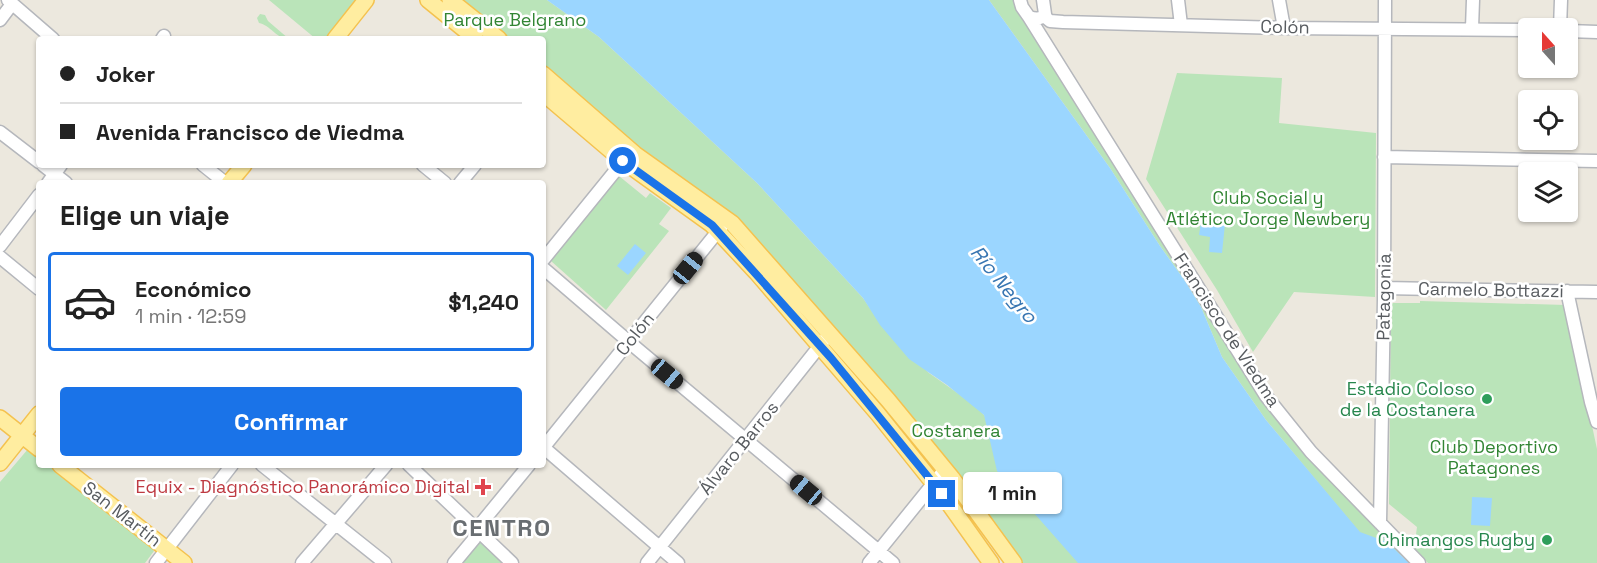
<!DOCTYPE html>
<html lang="es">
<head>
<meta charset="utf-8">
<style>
  :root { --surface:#fff; --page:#f6f6f6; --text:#222; --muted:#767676; --line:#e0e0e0; --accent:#1a73e8 }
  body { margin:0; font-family:"Space Grotesk",sans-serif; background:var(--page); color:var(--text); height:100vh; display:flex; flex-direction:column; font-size:22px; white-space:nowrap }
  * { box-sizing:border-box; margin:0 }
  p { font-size:20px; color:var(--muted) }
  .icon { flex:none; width:33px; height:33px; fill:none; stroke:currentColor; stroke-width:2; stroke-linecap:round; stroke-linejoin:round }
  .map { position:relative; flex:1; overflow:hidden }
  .drawer { position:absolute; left:36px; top:180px; width:510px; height:288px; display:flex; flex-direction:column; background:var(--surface); border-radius:6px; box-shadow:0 2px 4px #0004 }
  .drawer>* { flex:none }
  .top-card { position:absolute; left:36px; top:36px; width:510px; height:132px; border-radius:6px; box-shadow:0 2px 4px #0004; display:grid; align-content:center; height:132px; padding:0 24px; background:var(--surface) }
  .needle { width:39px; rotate:339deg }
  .tools { position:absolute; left:1518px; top:18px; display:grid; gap:12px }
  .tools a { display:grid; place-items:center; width:60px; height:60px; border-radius:6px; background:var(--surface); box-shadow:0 2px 4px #0004; font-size:30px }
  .end { position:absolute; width:27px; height:27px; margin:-14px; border:8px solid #1a73e8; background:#fff; box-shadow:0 0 0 3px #fff }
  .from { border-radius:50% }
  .bubble { position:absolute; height:42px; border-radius:6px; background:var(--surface); box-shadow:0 2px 4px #0004; font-size:20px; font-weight:600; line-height:42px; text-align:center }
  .car { position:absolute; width:18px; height:36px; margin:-18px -9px; border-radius:8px; box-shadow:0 0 4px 2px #0007; background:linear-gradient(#222 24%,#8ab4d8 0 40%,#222 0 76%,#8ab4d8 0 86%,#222 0) }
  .top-card b { display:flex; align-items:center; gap:21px; height:57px; font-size:22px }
  .top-card b+b { border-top:2px solid var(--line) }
  .top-card i { width:15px; height:15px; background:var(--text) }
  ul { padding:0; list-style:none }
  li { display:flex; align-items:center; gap:18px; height:99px; margin:0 12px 9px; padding:0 12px; border:3px solid var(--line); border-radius:6px }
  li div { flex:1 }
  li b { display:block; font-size:22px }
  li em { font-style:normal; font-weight:600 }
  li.active { border-color:var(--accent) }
  li>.icon { width:54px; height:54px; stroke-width:1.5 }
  h2 { padding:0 24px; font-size:27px; line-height:72px }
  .button { display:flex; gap:12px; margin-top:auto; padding:12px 24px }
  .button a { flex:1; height:69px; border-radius:6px; background:var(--accent); color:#fff; font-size:24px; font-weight:600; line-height:69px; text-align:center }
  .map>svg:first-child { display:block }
  .green { fill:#bae4b9 }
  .water { fill:#9bd6ff }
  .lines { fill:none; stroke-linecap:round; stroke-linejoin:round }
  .stream { stroke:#9bd6ff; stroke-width:2 }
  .minor-casing { stroke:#b5b7bc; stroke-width:15 }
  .major-casing { stroke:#f4c24f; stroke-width:18 }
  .minor { stroke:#fff; stroke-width:12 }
  .major { stroke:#ffeda0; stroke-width:15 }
  .route { stroke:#1a73e8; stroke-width:8 }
  .leisure-dot { fill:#2e9e5b; stroke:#fff; stroke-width:2 }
  .health-dot { fill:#e0444e; stroke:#fff; stroke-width:2 }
  .labels { text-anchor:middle; stroke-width:5; stroke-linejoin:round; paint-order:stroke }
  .park-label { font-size:18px; fill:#328534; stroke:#fff }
  .street-label { font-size:18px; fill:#585c60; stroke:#fff }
  .leisure-label { font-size:18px; fill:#27864d; stroke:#fff; text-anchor:end }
  .health-label { font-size:18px; fill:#be3a42; stroke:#fff; text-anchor:end }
  .water-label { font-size:20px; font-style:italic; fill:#3876b2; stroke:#fff }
  .district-label { font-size:24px; font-weight:bold; letter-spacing:1.5px; fill:#696e72; stroke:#fff }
</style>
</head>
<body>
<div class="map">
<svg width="1597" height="563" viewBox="0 0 1597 563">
  <rect width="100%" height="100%" fill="#ece8de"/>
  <!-- green -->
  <path class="green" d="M269,0H362L331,39H316Z
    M458,0H547L599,37L757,183L863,298L884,329L929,373L976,406L984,415L1079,563H1018L739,222L641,150L543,67V39H507Z
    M989,0H1013L1228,345L1412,563H1409L1402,556L1360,533L1266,420L1222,357L1201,307L1185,281L1160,246L1110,168Z
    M260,14L265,15L268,21L289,39C277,39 270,25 259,23L257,18Z
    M1177,73L1282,78L1279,123L1376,133L1375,297L1294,292L1253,352L1217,290L1146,179Z
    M619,176L646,198L650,193L671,208L659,224L669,231L606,310L551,261Z
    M1420,301L1566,305L1597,449V563H1428L1414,549L1417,527L1389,504L1391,303H1420Z
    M28,449L39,455V465H52L149,540L154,551L145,563H0V482Z
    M481,542H484L508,563H463L477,544Z"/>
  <!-- water -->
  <path class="water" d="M547,0H989L1110,168L1160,246L1185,281L1201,307L1222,357L1266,420L1360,532L1387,542L1409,563H1078L997,471L984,415L947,385L909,359L880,325L863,298L757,183L599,37Z
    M1201,222L1225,224L1222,253L1209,252L1210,237L1199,235Z
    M635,244L646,253L628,275L617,266Z
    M1472,497L1492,498L1490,526L1471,525Z"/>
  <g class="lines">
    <!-- stream -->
    <path class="stream" d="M1383,534L1387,542"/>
    <!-- minor casing -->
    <g class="minor-casing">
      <path id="minor" d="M8,0L53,39
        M1020,0L1022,7L1029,17C1035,19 1041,20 1045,14L1043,0
        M1178,0L1181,25
        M1279,0L1284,28
        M1044,16L1050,21L1063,22L1284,28L1528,30
        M1029,17L1266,396L1311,452L1419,563
        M0,20L12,4
        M1472,28L1473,0
        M1560,28L1561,0
        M1568,31L1597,32
        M162,39L164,36
        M0,132L39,162
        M1384,157L1597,161
        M43,165L66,183
        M203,165L223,181L228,183
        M423,165L445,183
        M48,183L61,165
        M460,183L475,165
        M0,246L39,195
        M0,257L39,289
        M543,260L629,154
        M543,268L635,347L893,563
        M1384,288L1597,292
        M1567,291L1591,402L1597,422
        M543,447L678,563
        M543,448L723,225
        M262,465L385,563
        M409,465L512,563
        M1380,523L1384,299L1385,0
        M156,563L232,465
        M302,563L386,465
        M454,563L474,539L479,526L529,465
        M647,563L830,333
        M869,563L945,469"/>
    </g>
    <!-- major casing -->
    <g class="major-casing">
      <path id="major" d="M428,0L476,39
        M450,0L499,39
        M335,39L366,0
        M543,74L635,154L732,223L888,400L952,478L1014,563
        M543,93L623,161L712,225L756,272L878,414L942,494L991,563
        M229,183L244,165
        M0,418L39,449
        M0,463L39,414
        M60,465L184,563"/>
    </g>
    <!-- minor -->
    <use href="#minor" class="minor"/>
    <!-- major -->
    <use href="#major" class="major"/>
  </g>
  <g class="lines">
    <!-- route -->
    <path class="route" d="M623,161L712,225L831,358L942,494"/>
  </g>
  <!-- markers -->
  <g class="leisure-dot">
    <circle cx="1487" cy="399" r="6"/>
    <circle cx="1547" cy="540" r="6"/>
  </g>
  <path class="health-dot" d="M480 478h6v6h6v6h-6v6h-6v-6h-6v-6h6z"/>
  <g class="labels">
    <!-- park labels -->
    <g class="park-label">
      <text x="515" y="26">Parque Belgrano</text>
      <text x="1268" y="204">Club Social y<tspan x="1268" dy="21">Atlético Jorge Newbery</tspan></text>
      <text x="956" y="437">Costanera</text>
      <text x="1494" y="453">Club Deportivo<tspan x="1494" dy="21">Patagones</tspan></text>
    </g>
    <!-- street labels -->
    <g class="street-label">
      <text transform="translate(1285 27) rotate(1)" y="6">Colón</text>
      <text transform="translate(1491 290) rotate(1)" y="6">Carmelo Bottazzi</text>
      <text transform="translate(1384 297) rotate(-89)" y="6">Patagonia</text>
      <text transform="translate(1227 330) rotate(57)" y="6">Francisco de Viedma</text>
      <text transform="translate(635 334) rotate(-51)" y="6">Colón</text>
      <text transform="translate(739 448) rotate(-51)" y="6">Álvaro Barros</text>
      <text transform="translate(122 514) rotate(38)" y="6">San Martín</text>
    </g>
    <!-- leisure labels -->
    <g class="leisure-label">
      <text x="1475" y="395">Estadio Coloso<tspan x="1475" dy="21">de la Costanera</tspan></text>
      <text x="1535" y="546">Chimangos Rugby</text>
    </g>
    <!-- health labels -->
    <g class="health-label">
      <text x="470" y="493">Equix - Diagnóstico Panorámico Digital</text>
    </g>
    <!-- water labels -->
    <g class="water-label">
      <text transform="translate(1004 284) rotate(51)" y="7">Río Negro</text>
    </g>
    <!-- district labels -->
    <g class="district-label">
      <text x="502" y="536">CENTRO</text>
    </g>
  </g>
</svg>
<div class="tools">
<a><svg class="needle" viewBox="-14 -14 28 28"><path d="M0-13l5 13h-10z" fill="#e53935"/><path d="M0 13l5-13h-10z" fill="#767676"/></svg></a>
<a><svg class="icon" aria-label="locate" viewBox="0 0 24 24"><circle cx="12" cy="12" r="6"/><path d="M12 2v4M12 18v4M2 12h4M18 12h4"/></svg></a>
<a><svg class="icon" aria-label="layers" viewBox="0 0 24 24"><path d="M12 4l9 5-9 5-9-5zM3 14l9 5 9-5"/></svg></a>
</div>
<i class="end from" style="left:623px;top:161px"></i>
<i class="end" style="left:942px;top:494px"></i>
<div class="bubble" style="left:963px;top:472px;width:99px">1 min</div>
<i class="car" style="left:688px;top:268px;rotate:39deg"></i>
<i class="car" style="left:667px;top:374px;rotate:130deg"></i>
<i class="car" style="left:806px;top:490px;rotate:310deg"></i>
<div class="top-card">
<b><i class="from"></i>Joker</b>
<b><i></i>Avenida Francisco de Viedma</b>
</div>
<section class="drawer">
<h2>Elige un viaje</h2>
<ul>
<li class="active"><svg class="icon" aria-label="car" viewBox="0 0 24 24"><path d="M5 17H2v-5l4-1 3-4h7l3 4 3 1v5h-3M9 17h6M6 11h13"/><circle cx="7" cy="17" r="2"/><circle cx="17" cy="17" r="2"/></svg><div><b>Económico</b><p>1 min · 12:59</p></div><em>$1,240</em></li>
</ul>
<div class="button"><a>Confirmar</a></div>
</section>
</div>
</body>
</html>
